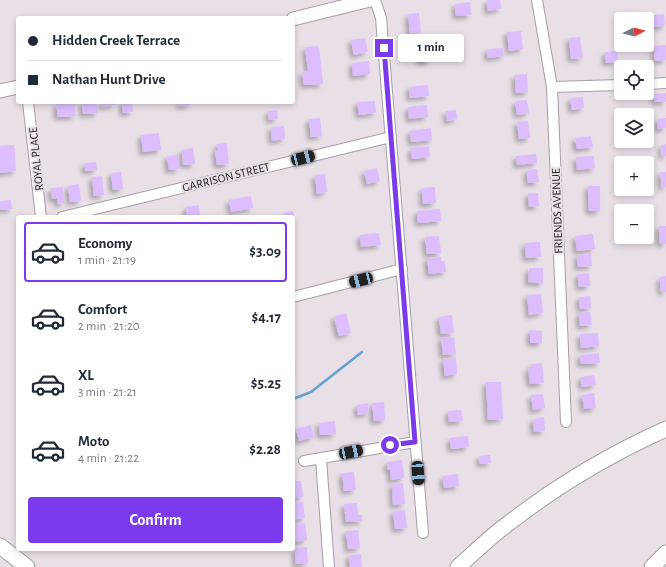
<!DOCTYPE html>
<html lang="en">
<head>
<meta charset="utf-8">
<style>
  :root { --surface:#fff; --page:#f6f6f7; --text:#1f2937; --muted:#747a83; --line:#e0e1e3; --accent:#7c3aed }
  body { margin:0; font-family:"Alegreya Sans",sans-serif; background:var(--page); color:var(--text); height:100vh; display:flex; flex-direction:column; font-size:15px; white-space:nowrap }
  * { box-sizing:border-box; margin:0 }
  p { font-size:13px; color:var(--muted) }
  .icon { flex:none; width:22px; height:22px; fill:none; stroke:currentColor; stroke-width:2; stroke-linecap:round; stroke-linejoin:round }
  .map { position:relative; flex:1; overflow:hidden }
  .drawer { position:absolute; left:16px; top:215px; width:279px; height:336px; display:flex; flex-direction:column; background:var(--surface); border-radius:4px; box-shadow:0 2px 6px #0003 }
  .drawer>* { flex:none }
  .guide { position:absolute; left:16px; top:16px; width:279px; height:88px; border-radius:4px; box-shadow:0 2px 6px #0003; display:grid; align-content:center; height:88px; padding:0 12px; background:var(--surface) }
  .needle { width:26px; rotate:84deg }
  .tools { position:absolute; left:614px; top:12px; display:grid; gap:8px }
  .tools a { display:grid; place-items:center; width:40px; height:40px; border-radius:4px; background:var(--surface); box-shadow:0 2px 6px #0003; font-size:20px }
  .end { position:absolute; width:18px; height:18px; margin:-9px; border:5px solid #7c3aed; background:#fff; box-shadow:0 0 0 2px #fff }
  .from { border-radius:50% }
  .bubble { position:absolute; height:28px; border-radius:4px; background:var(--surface); box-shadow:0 2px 6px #0003; font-size:13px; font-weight:600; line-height:28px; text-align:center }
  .car { position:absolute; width:12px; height:24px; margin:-12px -6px; border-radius:5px; box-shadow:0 0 3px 1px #0007; background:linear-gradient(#222 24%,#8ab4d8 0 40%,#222 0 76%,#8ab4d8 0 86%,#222 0) }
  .guide b { display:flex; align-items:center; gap:14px; height:38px; font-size:15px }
  .guide b+b { border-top:1px solid var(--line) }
  .guide i { width:10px; height:10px; background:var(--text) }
  ul { padding:7px 0 0; list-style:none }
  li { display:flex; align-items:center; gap:12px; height:60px; margin:0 8px 6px; padding:0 4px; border:2px solid transparent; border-radius:4px }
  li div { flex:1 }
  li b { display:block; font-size:15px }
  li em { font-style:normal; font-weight:600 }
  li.active { border-color:var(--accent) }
  li>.icon { width:36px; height:36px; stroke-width:1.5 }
  .cta { display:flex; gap:8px; margin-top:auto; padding:8px 12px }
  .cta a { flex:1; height:46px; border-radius:4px; background:var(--accent); color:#fff; font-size:16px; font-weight:600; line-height:46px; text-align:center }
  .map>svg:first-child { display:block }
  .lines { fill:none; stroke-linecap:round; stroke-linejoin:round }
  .stream { stroke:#63a2d0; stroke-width:2.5 }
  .building { fill:#ddbdfe; filter:url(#shadow) }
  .minor-casing { stroke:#a69ea6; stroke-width:12 }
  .major-casing { stroke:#a69ea6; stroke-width:15 }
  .highway-casing { stroke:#a69ea6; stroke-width:17 }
  .minor { stroke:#fff; stroke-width:10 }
  .major { stroke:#fff; stroke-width:13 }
  .highway { stroke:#fff; stroke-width:15 }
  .route { stroke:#7c3aed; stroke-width:5 }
  .labels { text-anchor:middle; stroke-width:4; stroke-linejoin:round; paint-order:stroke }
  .street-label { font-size:12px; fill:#211e21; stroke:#e8dfe7 }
</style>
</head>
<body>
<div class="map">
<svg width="666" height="567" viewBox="0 0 666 567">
  <defs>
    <filter id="shadow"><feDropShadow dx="-3.5" dy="3.5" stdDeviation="2" flood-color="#0004"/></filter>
  </defs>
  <rect width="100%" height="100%" fill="#e8dfe7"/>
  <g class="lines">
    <!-- stream -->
    <path class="stream" d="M293,399L311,392L362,352"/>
  </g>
  <!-- building -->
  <path class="building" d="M487,0H500L501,9L488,11Z
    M470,2L471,15L456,16L455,4Z
    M419,13L421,33L410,34L408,14Z
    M664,14L665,26L647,27L646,16Z
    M521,31L523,49L509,51L507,32Z
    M580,37L583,58L571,59L569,38Z
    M365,38L368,52L354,55L351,40Z
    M666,45V60L655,61L654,46Z
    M319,46L323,84L304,85L302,72L308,71L305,47Z
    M503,48L504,56L488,58L487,49Z
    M617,51L618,62L606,63L605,52Z
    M430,53L431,61L420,62L419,54Z
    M369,61L370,74L353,76L352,63Z
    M527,74L528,92L516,93L515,75Z
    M428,85L429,96L410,98L409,87Z
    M666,93V102H655L654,94Z
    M583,97L584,108L572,110L570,98Z
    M527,100L529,113L517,115L515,101Z
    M375,101L376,113L359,115L357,102Z
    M74,102L76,116L58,117L56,104Z
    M82,102H97L98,113L83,114Z
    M102,102H115V105L102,107Z
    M122,102H132L133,112L123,113Z
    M179,102H191V105L179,106Z
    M427,105L428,117L409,119L408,107Z
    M277,110L278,119L269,120L268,111Z
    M456,110L457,119L447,121L446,111Z
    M320,118L322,136L311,137L309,119Z
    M666,118V128L658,129L657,119Z
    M528,121L530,138L519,139L517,122Z
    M284,126L285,139L272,141L271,127Z
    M431,128L432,140L411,142L410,131Z
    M159,133L161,150L143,152L141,135Z
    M591,136L593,147L577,149L575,138Z
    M227,143L229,164L217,165L215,150H218L217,144Z
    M666,144V156H662L661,145Z
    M14,145L16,171L0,173V146Z
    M429,146L430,157L412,159L411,148Z
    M193,148L195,164L183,165L182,150Z
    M536,154L537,163L517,165L516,156Z
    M178,155L179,169L169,170L167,156Z
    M594,156L595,168L577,170L576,157Z
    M96,162L97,170L85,171V163Z
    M377,168L380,181L367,184L364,171Z
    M537,169L539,182L528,183L527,170Z
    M121,172L123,189L113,190L111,173Z
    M660,172H666V187H662Z
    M325,174L327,192L317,194L315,175Z
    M102,176L104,195L94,196L92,177Z
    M79,184L81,201L70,202L68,186Z
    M588,186H600V211H589Z
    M63,187L64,203L58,204L57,198L52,199L51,188Z
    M435,187L436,203L423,204L422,188Z
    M528,193H538L539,206L529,207Z
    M251,196L253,208L231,212L229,200Z
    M11,200L12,209L0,210V201Z
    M199,205L200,217H187L186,207Z
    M440,209L441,221L418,223L417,211Z
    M293,211L295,220L293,221V217H285V213Z
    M659,226H666V244H660Z
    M379,233L381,245L361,247L360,235Z
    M593,234L595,249L577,251L575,236Z
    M439,236L441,253L427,254L425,237Z
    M540,242L541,257L526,258L525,243Z
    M591,254L592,266L578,267L577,255Z
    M441,257V261H445L446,272L429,274L427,258Z
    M529,268H543V283L528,282Z
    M589,273L590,286L579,287L578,274Z
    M666,276V292H661L660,277Z
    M541,294L543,313L529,315L527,295Z
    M590,296L591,308L580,309L579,297Z
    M590,312L592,325L580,326L579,313Z
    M346,313L351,333L339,336L334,317Z
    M452,315L454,333L441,334L439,317Z
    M530,330L542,331V343H530Z
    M598,333L599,346L581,348L580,334Z
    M454,337L456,354L443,355L441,338Z
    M293,347L296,371L293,372Z
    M599,353L600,363L581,364L580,355Z
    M456,358L457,374L445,376L443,359Z
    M542,363L544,383L530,384L528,369L532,368L531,364Z
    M594,375L596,385L582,387L581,377Z
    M486,382H501L503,419L488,420Z
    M594,393L596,408L584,409L582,395Z
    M543,394L545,408L533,410L531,395Z
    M384,402L385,420L374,421L372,403Z
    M368,403L369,413L358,415L357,405Z
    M461,410L463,421L449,422L448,411Z
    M544,417L545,431L534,432L533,419Z
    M335,421L336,434L320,435L319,423Z
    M311,425L314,437L299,441L296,429Z
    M468,436L469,447L451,449L450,438Z
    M490,455L491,463L480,464L479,456Z
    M402,460L404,478L391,480L390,469L388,470L387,462Z
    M354,472L356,490L344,491L342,473Z
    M458,474L459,486L444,488L443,476Z
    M293,481H301L303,497L293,498Z
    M403,483L405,504L393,505L392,484Z
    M303,502L305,518L293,520V503Z
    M357,503L358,515H362V521L346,522L344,504Z
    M405,510L407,528L395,529L393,511Z
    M305,523L307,540L295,542L293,525Z
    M358,530L360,548L348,549L346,531Z
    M307,547L308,563L296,564L295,548Z
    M361,554L362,567H350L349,555Z"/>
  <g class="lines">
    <!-- minor casing -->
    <g class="minor-casing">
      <path id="minor" d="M375,0L381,18L423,533
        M537,0L552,87L566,422
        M647,84L666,83
        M552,87L621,85
        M28,102L41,217
        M62,217L391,137
        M293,297L402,269
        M321,459L329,567
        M304,461L415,442"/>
    </g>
    <!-- major casing -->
    <g class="major-casing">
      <path id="major" d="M293,19L370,0
        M0,91L18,87"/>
    </g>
    <!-- highway casing -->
    <g class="highway-casing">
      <path id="highway" d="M0,546L27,567
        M458,567C475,552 491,536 509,523C558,485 610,454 666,429
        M652,567L666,553"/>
    </g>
    <!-- minor -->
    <use href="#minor" class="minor"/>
    <!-- major -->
    <use href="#major" class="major"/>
    <!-- highway -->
    <use href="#highway" class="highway"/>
  </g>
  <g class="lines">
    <!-- route -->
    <path class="route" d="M384,48L415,442L390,445"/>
  </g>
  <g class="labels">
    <!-- street labels -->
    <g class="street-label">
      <text transform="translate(36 159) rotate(-96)" y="4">ROYAL PLACE</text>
      <text transform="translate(226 177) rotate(-14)" y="4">GARRISON STREET</text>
      <text transform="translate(557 211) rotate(-92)" y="4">FRIENDS AVENUE</text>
    </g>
  </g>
</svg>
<div class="tools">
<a><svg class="needle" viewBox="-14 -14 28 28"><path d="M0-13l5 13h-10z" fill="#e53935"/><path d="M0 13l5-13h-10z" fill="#747a83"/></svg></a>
<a><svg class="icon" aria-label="locate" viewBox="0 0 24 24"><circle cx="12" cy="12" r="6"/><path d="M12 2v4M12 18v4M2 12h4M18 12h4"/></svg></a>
<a><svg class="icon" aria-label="layers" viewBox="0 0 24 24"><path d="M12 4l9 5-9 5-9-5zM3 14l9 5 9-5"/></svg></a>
<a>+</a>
<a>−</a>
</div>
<i class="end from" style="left:390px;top:445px"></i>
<i class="end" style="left:384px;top:48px"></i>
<div class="bubble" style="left:398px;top:34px;width:66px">1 min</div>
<i class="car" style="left:303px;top:158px;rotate:76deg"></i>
<i class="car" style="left:361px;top:280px;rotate:256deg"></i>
<i class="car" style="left:351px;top:452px;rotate:78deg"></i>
<i class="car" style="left:418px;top:473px;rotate:176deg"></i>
<div class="guide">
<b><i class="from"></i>Hidden Creek Terrace</b>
<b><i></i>Nathan Hunt Drive</b>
</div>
<section class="drawer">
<ul>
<li class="active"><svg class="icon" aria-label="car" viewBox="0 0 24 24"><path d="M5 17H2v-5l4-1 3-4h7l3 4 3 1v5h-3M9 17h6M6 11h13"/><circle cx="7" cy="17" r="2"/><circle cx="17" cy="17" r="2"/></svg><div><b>Economy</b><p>1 min · 21:19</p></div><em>$3.09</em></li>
<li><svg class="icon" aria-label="car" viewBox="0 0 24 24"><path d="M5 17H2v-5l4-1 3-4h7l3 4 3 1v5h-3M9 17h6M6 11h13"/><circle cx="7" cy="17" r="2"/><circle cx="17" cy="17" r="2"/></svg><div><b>Comfort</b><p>2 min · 21:20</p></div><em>$4.17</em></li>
<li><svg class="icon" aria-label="car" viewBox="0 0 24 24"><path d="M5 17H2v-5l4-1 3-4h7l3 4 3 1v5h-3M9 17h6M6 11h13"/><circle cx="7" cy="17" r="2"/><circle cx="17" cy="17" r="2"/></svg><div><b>XL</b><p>3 min · 21:21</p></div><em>$5.25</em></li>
<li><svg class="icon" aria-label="car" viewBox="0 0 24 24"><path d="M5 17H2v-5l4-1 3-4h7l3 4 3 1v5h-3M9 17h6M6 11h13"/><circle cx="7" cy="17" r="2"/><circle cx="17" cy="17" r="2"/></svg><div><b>Moto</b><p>4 min · 21:22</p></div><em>$2.28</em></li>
</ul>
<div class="cta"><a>Confirm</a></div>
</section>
</div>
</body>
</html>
